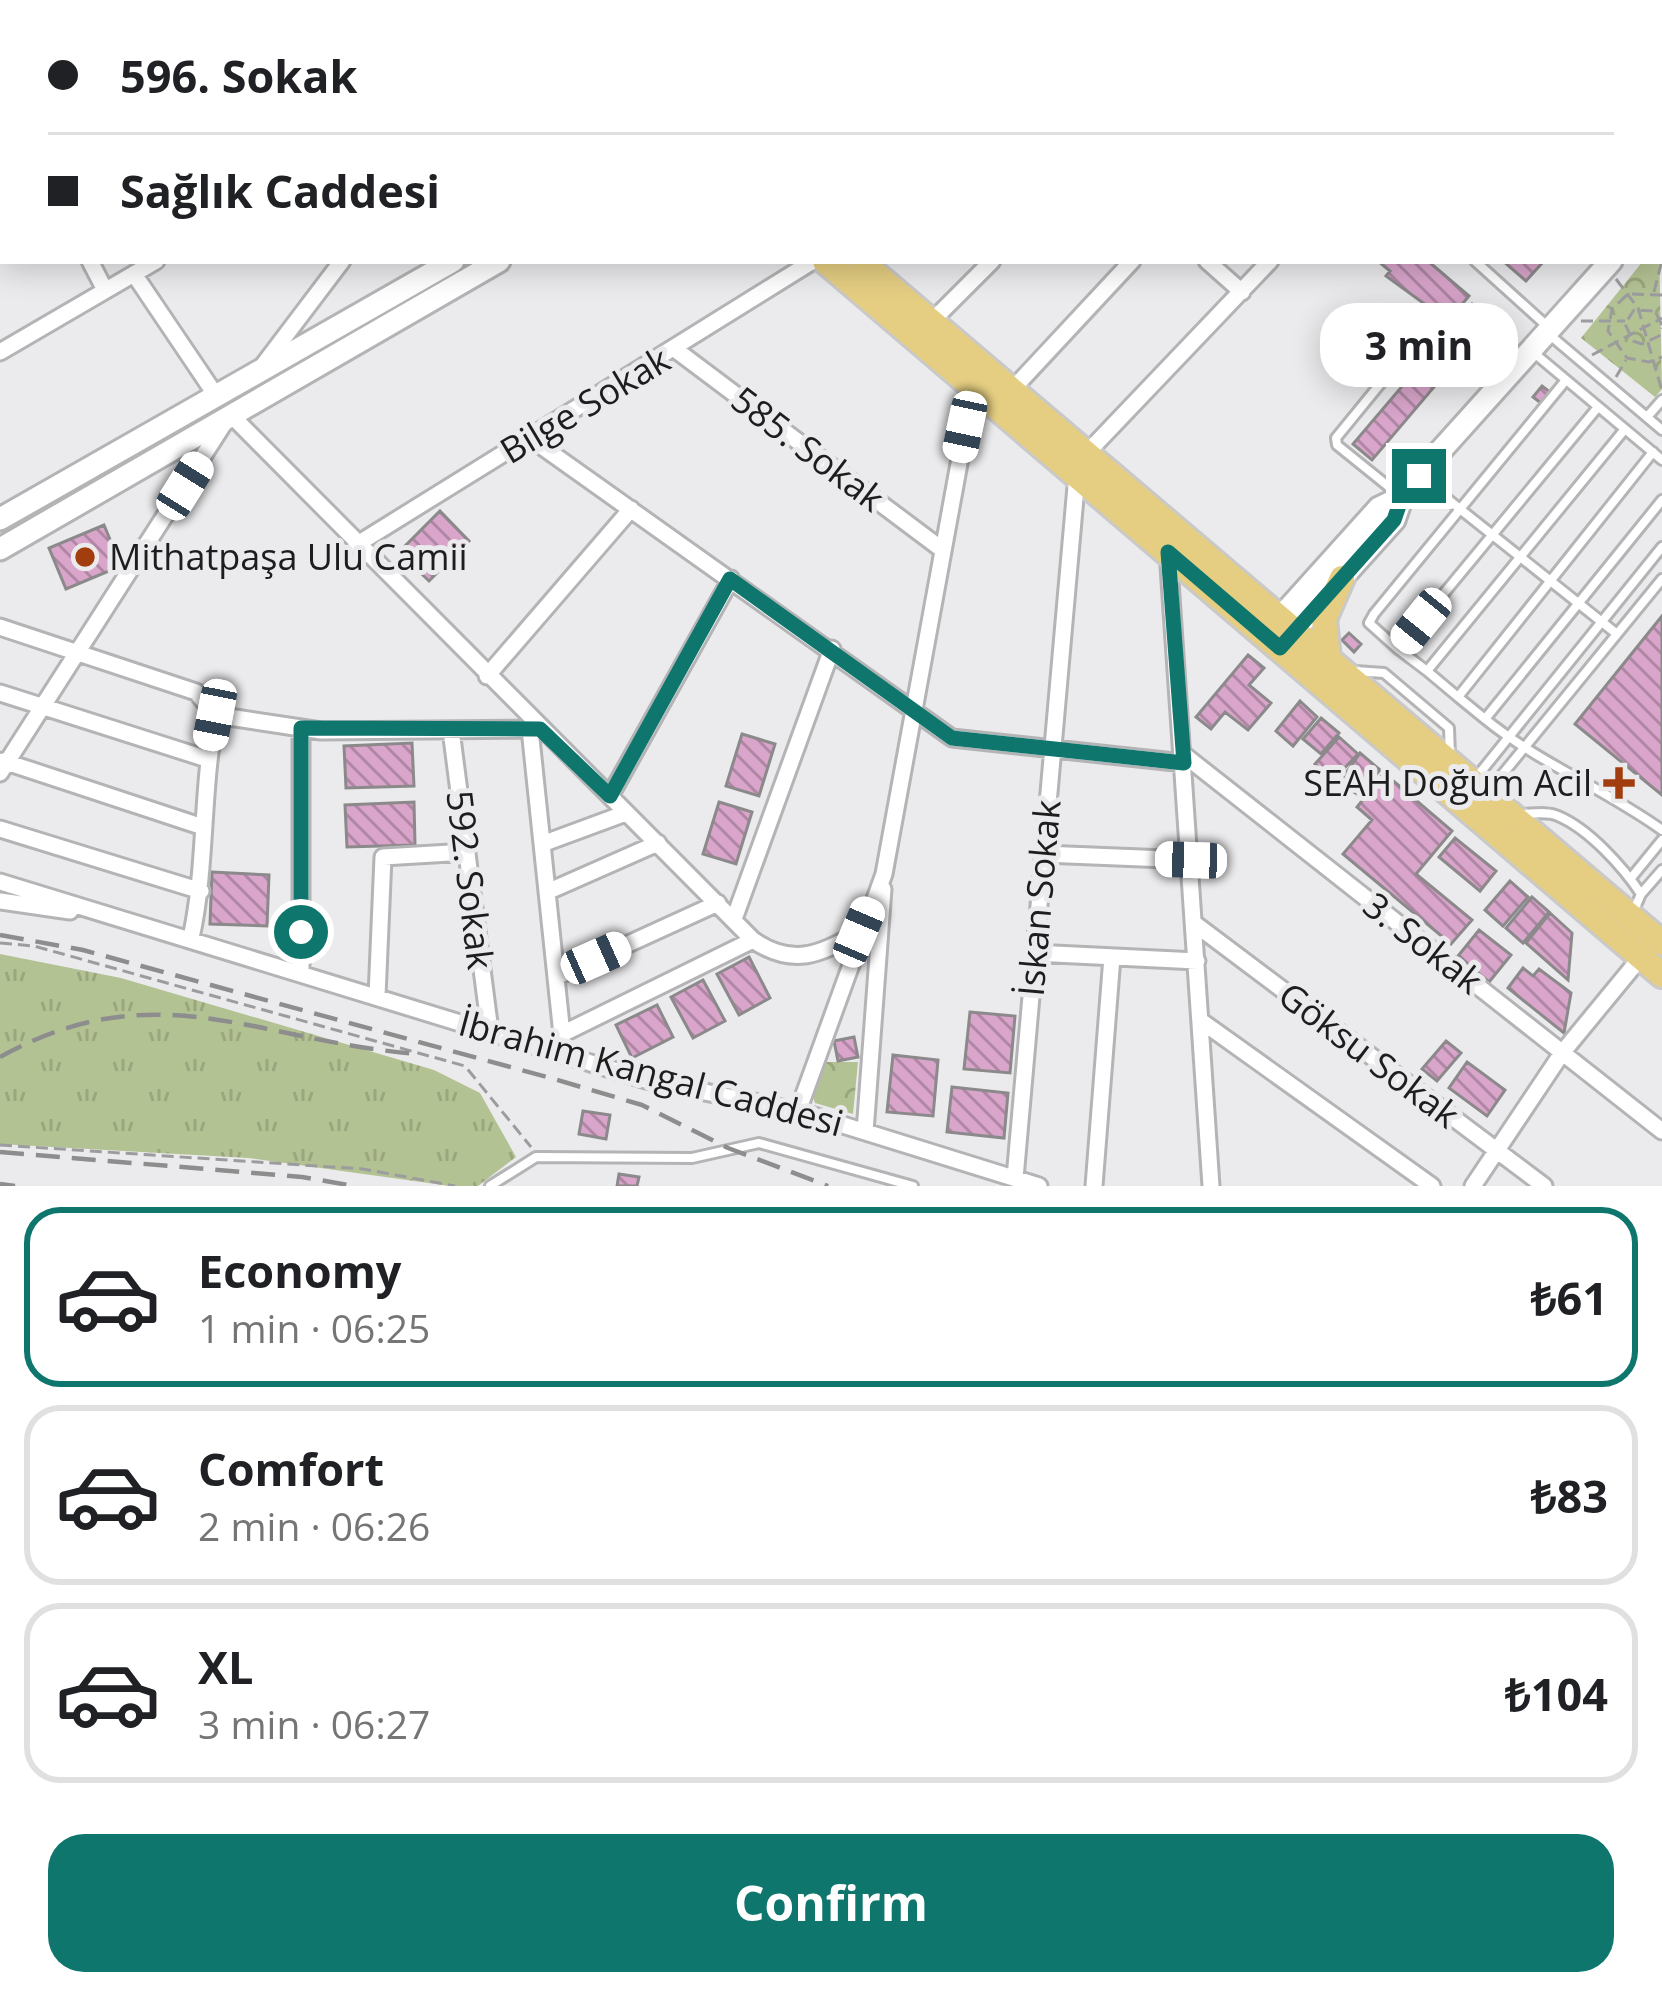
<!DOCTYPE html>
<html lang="en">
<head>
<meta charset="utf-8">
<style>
  :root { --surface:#fff; --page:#f2f2f2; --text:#202124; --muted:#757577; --line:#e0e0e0; --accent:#0f766e }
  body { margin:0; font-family:"Open Sans",sans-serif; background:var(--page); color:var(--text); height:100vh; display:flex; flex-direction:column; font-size:45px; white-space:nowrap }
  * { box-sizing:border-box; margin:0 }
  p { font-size:39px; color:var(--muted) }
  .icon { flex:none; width:66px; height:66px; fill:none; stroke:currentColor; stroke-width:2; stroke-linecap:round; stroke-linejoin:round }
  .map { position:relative; height:1186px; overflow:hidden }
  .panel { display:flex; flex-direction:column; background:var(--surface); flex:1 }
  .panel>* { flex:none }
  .top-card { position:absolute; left:0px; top:0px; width:1662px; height:264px; box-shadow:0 6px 30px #0003; display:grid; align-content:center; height:264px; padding:0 48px; background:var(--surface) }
  .end { position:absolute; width:54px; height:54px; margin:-27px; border:15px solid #0f766e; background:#fff; box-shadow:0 0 0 6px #fff }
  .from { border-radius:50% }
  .bubble { position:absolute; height:84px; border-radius:36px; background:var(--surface); box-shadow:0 6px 30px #0003; font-size:39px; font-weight:700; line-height:84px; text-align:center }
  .car { position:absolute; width:36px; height:72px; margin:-36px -18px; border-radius:15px; box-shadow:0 0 9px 3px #0007; background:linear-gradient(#fff 24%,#345 0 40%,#fff 0 76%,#345 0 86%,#fff 0) }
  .top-card b { display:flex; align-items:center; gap:42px; height:114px; font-size:45px }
  .top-card b+b { border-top:3px solid var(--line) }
  .top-card i { width:30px; height:30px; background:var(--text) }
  ul { padding:21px 0 0; list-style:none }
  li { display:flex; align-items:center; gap:36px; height:180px; margin:0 24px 18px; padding:0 24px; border:6px solid var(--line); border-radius:36px }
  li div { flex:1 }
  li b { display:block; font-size:45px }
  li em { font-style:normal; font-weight:700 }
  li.active { border-color:var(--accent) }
  li>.icon { width:108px; height:108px; stroke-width:1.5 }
  .button { display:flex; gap:24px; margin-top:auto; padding:24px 48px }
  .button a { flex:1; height:138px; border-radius:36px; background:var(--accent); color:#fff; font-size:48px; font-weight:700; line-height:138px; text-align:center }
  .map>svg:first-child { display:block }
  .grass { fill:url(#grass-tufts) }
  .park { fill:url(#park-crowns) }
  .building { fill:url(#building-back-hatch); stroke:#8b898a; stroke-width:3 }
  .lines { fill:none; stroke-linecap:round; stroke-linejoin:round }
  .lane-casing { stroke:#b4b4b6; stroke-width:14 }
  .street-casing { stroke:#b4b4b6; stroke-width:21 }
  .secondary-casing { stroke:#b4b4b6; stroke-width:27 }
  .primary-casing { stroke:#c9c9c9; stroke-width:30 }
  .path { stroke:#9c9c9e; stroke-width:3; stroke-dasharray:12 6; stroke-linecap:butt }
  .lane { stroke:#fff; stroke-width:8 }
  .street { stroke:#fff; stroke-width:15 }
  .secondary { stroke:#fff; stroke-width:21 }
  .primary { stroke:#e5ce82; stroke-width:24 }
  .rail { stroke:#8d8d8e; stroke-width:4.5; stroke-dasharray:24 12; stroke-linecap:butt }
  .route { stroke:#0f766e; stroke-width:15 }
  .poi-dot { fill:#a13d0e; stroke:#ebebed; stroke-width:4.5 }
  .labels { text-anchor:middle; stroke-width:10; stroke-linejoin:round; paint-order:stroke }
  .street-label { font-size:36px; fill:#1d1d1e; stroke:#ebebed }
  .poi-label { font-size:36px; fill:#1d1d1e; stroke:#ebebed; text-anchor:start }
</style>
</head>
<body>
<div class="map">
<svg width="1662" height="1186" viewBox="0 0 1662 1186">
  <defs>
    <pattern id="grass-tufts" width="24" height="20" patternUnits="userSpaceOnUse" patternTransform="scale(3)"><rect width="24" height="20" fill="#b3c293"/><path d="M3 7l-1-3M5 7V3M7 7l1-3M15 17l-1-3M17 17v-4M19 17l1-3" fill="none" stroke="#9aa67e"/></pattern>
    <pattern id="park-crowns" width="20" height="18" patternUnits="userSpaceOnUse" patternTransform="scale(3)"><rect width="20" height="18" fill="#b3c293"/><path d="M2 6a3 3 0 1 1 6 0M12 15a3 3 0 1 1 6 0" fill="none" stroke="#9aa67e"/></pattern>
    <pattern id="building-back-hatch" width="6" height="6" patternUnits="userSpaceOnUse" patternTransform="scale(3)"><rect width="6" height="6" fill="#d9a5cb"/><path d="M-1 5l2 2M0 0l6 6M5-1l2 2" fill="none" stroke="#af86a4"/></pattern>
  </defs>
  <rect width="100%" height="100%" fill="#ebebed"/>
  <!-- grass -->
  <path class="grass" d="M0,954L121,978L434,1070L480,1093L516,1157L478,1186H450L248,1158L0,1144Z"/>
  <!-- park -->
  <path class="park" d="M1659,244L1662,389L1655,397L1581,338L1643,261H1659Z
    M820,1062H858L853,1114L815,1103L810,1087Z"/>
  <!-- building -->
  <path class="building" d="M618,0H684L683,3Z
    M740,0H796L794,3Z
    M1143,0H1247L1243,3Z
    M1630,0H1662V26L1659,3Z
    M1659,50H1662L1659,98Z
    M1378,261H1428L1469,296L1448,321L1386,276L1390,271Z
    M1503,261H1544L1526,281Z
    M1472,304L1491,320L1372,460L1353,444Z
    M1542,386L1551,393L1542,404L1533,397Z
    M440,511L469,541L429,581L399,552Z
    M104,525L121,566L66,589L49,548Z
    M1662,616V795L1575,724Z
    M1349,633L1361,644L1354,652L1342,640Z
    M1248,655L1264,668L1249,685L1271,703L1248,730L1225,712L1211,729L1196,717Z
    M1300,701L1317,717L1293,746L1276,731Z
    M1321,718L1339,733L1321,754L1303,739Z
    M742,734L775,744L759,796L726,786Z
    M1339,737L1358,754L1333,780L1315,764Z
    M412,743L414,786L346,788L344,746Z
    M1360,753L1380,770L1359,795L1339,783Z
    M1384,773L1452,831L1416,874L1472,920L1451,944L1343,854L1372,820L1357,807Z
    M414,802L415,845L347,847L345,805Z
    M719,802L752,812L736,864L703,854Z
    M1455,838L1496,871L1480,891L1439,857Z
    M212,872L269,875L267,926L210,924Z
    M1510,881L1528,897L1503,926L1485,910Z
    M1532,897L1549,912L1523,943L1506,928Z
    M1550,913L1572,933L1568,980L1526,943Z
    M1479,930L1511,955L1489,982L1458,956Z
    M749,957L770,998L739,1015L717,974Z
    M1523,968L1533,976L1539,969L1571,993L1564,1033L1508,988Z
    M703,980L725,1021L693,1038L671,997Z
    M657,1005L673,1037L632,1058L616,1025Z
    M970,1012L1015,1016L1010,1073L964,1069Z
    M854,1037L858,1057L838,1061L834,1041Z
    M1446,1041L1461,1053L1437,1081L1422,1069Z
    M893,1055L938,1060L933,1116L887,1112Z
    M1467,1062L1505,1090L1487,1116L1449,1088Z
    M952,1087L1008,1093L1004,1138L947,1132Z
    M583,1111L610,1115L606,1139L579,1134Z
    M619,1174L639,1177L637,1186H617Z"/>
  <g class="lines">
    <!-- lane casing -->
    <g class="lane-casing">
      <path id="lane" d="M1659,33H1662
        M1659,223L1662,225
        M1475,261L1547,326
        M1551,336L1662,430
        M1534,353L1662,460
        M1566,380L1374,614L1369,623L1398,649L1598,407
        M1647,417L1662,400
        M1421,478L1617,634
        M1399,495L1337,445L1336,438L1416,340
        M1398,649L1427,671L1625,429
        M1355,671L1384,673L1449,728L1450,755
        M1427,671L1458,697L1653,452
        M1458,697L1485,719L1662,500
        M1485,719C1539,763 1605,789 1662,830
        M1475,779L1662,547
        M1488,792L1662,579
        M1521,814C1532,814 1548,811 1558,816C1589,829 1623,867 1641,894L1634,910
        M1631,878L1662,840
        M1641,894L1662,870
        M490,1186L536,1157L692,1158L759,1143L913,1186"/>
    </g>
    <!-- street casing -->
    <g class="street-casing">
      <path id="street" d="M250,0L252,3
        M1115,0L1117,3
        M23,3L25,0
        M1286,3L1291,0
        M0,33L3,29
        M0,92L3,97
        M90,261L105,290
        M1207,261L1242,292
        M134,274L217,397
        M930,323L992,261
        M676,350L940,548
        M0,352L156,261
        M264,364L342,261
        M1010,392L1132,261
        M530,438L952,738L1184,763
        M1085,455L1270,261
        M356,545L813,261
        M1168,552L1211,1186
        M0,627L196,692L216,715L321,731L540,729
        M487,676L631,509
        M0,693L207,759
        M530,729L564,1054
        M451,730L490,1031
        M1184,755L1662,1131
        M3,761L200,826
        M0,773L230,414L753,940C792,967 821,955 859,932
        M610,796L731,579
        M0,829L201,891
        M542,844L626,813
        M1043,854L1191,860
        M0,882L646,1080L798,1111L1039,1186
        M547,892L658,843
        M0,901L70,911
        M734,919L832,649
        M1195,924L1544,1186
        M191,938C207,865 201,789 216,715
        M1034,953L1197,961
        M301,972V728
        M556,977L718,903
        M377,996L383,857L467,852
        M1201,1021L1432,1186
        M562,1034L753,940
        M798,1111L884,874L973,387
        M865,1132L883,889
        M1015,1178L1077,475
        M1094,1186L1112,957
        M1473,1186L1562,1053L1641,957"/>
    </g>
    <!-- secondary casing -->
    <g class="secondary-casing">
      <path id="secondary" d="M862,3L866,0
        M900,3L904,0
        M1659,193L1662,189
        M0,519L453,261
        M0,549L499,261
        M1272,627L1379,508L1402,497
        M1285,641L1394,520L1402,497L1434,458L1611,261"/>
    </g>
    <!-- primary casing -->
    <g class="primary-casing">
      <path id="primary" d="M528,0L532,3
        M563,0L567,3
        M825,261L1662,975
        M860,261L1662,943
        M1328,659L1324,619L1342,578"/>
    </g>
    <!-- path -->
    <path class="path" d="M1504,0L1505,3
      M1535,3L1536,0
      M1616,279L1638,308L1662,391
      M1654,292L1662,260
      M1662,295L1628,294L1612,309L1608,331L1627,358L1649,362L1662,357
      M1581,321H1625
      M1662,325L1655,311L1634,310L1625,324L1633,341L1642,344L1659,336L1662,328
      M1592,355L1662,318
      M1616,377L1626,360
      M0,943L34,946L465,1066L531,1147
      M0,1145L363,1169L455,1186"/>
    <!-- lane -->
    <use href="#lane" class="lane"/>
    <!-- street -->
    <use href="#street" class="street"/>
    <!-- secondary -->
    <use href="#secondary" class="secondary"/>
    <!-- primary -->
    <use href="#primary" class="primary"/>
    <!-- rail -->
    <path class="rail" d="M0,935L83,950L554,1079L642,1105L728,1148L828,1186
      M0,1057C158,970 257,1042 419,1054
      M0,1152L302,1177L354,1186
      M0,1184L15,1186"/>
  </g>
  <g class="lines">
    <!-- route -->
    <path class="route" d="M301,932V728L540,729L610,796L730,579L952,738L1184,763L1168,552L1280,648L1394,520L1402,497L1419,476"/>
  </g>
  <!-- markers -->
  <g class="poi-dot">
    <circle cx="85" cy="557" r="12"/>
    <path d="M1613 765h12v12h12v12h-12v12h-12v-12h-12v-12h12z"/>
  </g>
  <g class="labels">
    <!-- street labels -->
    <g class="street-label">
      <text transform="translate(585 405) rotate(-31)" y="13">Bilge Sokak</text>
      <text transform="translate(808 449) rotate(37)" y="13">585. Sokak</text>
      <text transform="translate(470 880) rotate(83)" y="13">592. Sokak</text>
      <text transform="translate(1039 898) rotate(-85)" y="13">İskan Sokak</text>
      <text transform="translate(1423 943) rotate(38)" y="13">3. Sokak</text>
      <text transform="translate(1369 1055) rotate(37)" y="13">Göksu Sokak</text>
      <text transform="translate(651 1073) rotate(15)" y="13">İbrahim Kangal Caddesi</text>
    </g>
    <!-- poi labels -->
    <g class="poi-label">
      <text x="109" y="570">Mithatpaşa Ulu Camii</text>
      <text x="1592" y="796" text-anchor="end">SEAH Doğum Acil</text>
    </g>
  </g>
</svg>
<i class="end from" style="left:301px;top:932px"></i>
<i class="end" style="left:1419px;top:476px"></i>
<div class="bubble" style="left:1320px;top:303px;width:198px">3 min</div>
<i class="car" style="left:965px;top:427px;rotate:192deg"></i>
<i class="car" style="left:185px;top:486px;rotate:32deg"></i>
<i class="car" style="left:1421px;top:621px;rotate:219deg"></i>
<i class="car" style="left:215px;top:715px;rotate:191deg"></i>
<i class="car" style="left:1191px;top:860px;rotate:272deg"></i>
<i class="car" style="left:859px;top:932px;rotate:23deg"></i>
<i class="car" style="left:596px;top:958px;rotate:66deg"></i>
<div class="top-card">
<b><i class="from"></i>596. Sokak</b>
<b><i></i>Sağlık Caddesi</b>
</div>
</div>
<section class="panel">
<ul>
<li class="active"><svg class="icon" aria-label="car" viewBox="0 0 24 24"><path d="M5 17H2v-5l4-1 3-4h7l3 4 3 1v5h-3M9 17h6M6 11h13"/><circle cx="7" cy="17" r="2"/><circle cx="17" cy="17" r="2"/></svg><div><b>Economy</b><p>1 min · 06:25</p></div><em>₺61</em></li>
<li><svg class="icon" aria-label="car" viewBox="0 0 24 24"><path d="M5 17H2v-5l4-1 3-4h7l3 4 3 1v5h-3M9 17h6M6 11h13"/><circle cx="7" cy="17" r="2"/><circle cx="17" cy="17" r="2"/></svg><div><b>Comfort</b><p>2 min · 06:26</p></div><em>₺83</em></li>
<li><svg class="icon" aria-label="car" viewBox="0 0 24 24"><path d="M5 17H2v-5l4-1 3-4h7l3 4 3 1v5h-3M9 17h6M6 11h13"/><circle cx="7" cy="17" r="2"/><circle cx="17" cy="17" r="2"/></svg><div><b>XL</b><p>3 min · 06:27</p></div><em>₺104</em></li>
</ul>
<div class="button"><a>Confirm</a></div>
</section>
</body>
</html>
